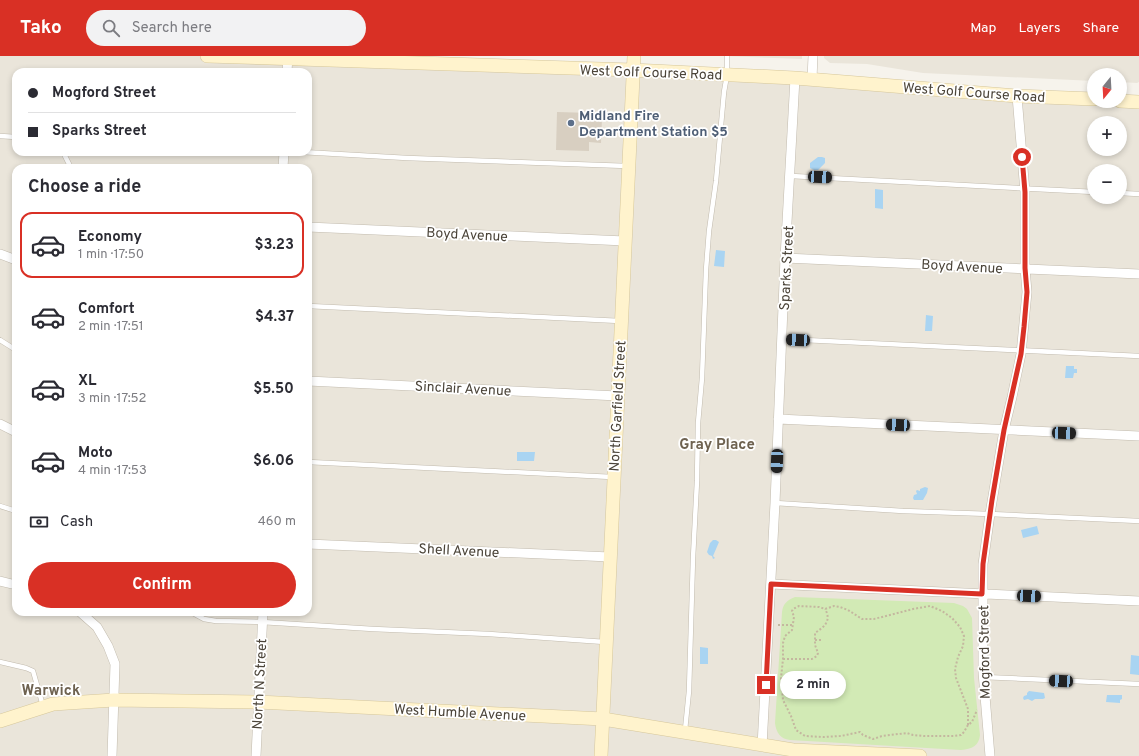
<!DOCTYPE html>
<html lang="en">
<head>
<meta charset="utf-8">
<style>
  :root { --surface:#fff; --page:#f2f2f3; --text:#2b2b33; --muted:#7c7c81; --line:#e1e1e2; --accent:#d93025 }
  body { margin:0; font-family:Overpass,sans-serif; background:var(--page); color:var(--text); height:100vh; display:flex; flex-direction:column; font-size:15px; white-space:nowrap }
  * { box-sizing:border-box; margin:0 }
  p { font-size:13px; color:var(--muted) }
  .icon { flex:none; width:22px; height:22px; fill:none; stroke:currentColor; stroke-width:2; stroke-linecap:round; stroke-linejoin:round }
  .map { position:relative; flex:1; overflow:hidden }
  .panel { position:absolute; left:12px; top:108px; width:300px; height:452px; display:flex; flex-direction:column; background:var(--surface); border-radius:12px; box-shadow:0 2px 6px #0003 }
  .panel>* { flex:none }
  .guide { position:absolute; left:12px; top:12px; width:300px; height:88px; border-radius:12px; box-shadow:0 2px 6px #0003; display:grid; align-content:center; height:88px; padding:0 16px; background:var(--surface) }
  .needle { width:26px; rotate:198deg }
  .fabs { position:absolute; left:1087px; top:12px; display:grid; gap:8px }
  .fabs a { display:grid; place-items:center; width:40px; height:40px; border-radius:50%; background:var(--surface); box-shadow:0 2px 6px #0003; font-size:20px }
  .end { position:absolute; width:18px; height:18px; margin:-9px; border:5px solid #d93025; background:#fff; box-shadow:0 0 0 2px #fff }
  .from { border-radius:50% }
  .bubble { position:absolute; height:28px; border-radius:14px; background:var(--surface); box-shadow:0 2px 6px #0003; font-size:13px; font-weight:700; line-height:28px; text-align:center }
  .car { position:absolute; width:12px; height:24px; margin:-12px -6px; border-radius:5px; box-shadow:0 0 3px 1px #0007; background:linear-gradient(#222 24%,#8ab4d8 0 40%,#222 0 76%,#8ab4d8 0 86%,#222 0) }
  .guide b { display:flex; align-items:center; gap:14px; height:38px; font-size:15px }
  .guide b+b { border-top:1px solid var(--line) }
  .guide i { width:10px; height:10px; background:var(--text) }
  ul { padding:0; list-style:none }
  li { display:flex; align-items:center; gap:12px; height:66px; margin:0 8px 6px; padding:0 8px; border:2px solid transparent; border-radius:12px }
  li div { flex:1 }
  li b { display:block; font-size:15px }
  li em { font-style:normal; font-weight:700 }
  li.active { border-color:var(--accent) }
  li>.icon { width:36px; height:36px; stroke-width:1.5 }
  h2 { padding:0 16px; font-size:18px; line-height:48px }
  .pay { display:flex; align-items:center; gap:10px; height:44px; padding:0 16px; font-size:15px }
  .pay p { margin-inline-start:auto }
  .cta { display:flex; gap:8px; margin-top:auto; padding:8px 16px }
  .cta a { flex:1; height:46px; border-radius:24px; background:var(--accent); color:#fff; font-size:16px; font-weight:700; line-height:46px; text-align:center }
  header { display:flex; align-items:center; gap:24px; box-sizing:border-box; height:56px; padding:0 20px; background:var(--accent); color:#fff }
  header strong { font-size:19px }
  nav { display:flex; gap:22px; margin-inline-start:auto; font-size:14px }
  .search { width:280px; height:36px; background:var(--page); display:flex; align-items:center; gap:10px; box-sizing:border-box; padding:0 14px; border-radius:22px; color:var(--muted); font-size:15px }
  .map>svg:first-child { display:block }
  .residential { fill:#eae5da; fill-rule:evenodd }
  .green { fill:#d2eab5 }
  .water { fill:#a9d4f2 }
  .building { fill:#d8cfc1 }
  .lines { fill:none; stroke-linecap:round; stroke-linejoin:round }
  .lane-casing { stroke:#c2bbae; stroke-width:5.5 }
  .street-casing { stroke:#c2bbae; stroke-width:10 }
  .secondary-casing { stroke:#d6c79b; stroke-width:14 }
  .path { stroke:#c4b79f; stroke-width:2; stroke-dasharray:2 2; stroke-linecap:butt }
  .lane { stroke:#fff; stroke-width:4.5 }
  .street { stroke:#fff; stroke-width:9 }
  .secondary { stroke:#fff3cd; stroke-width:13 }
  .route { stroke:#d93025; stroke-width:5 }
  .service-dot { fill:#5c6f8a; stroke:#fff; stroke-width:1.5 }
  .labels { text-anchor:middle; stroke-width:3.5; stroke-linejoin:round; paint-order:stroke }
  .street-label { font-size:14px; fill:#4b4439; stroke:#fff }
  .service-label { font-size:14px; font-weight:bold; fill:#4e5e75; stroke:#fff; text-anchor:start }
  .neighbourhood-label { font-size:15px; font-weight:bold; fill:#6e6250; stroke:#fff }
</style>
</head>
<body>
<header>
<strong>Tako</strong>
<div class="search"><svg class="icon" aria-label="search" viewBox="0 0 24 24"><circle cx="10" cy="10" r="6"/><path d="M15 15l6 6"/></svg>Search here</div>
<nav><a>Map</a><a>Layers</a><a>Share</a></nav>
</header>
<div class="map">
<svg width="1139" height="700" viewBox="0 0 1139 700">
  <rect width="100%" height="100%" fill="#f6f3ec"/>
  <!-- residential -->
  <path class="residential" d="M0,0H211L805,25L1017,42L1139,48V700H0ZM16,16H308V96H16ZM1094,67H1120V93H1094ZM16,112H308V556H16ZM1094,115H1120V141H1094Z
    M723,0H802V3Z
    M824,0H1139V26L1137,27L1120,26V19H1094V25L923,17L867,8L830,7L824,2Z"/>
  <!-- green -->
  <path class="green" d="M795,541L954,547L963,550L967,553L972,562L974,622L980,679C979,690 972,693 961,694L790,684C780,683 776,676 775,667L782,556C783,548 787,544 795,541Z"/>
  <!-- water -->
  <path class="water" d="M818,101H822L825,102V107L818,114H814L810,112V107Z
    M875,133L883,134V153L875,152Z
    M716,194L725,195L724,211L714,210Z
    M926,259L933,260L932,275H925Z
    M1066,310H1074V313H1077V317H1074L1073,322H1065Z
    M517,396H535L534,405H517Z
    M925,431L928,432L927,437L923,444H914L913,442L914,439L917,438L916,435L917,434L920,435V433Z
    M1037,470L1039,478L1023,482L1021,474Z
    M713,484H716L719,486L713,500L715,502L713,503L712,500L709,499L707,496L710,487Z
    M700,591L708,592V608H700Z
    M1131,599L1139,600V619L1130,618Z
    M1029,635L1044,637L1045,642L1043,643H1035L1032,645L1028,643L1024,644L1023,642L1024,640L1027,639V637Z
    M1107,639H1122V643L1120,644V647L1106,646Z"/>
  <!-- building -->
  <path class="building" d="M557,56L592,57L591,62H602L601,87L589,86V95L556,94Z"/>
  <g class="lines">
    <!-- lane casing -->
    <g class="lane-casing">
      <path id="lane" d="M0,80L16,81
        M63,96L71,112
        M302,96L407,102L627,110
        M791,120L1094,136
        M1120,137L1139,138
        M308,250L620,265
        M783,283L1139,300
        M0,284L16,294
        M308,406L612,421
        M775,447L903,455L990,458L1139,465
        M0,450L16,455
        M191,556L204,563L216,565L262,566L373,573L489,578L605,586
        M0,606L26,612L33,615L43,650
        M983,621L1139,628
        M685,674L689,635L693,502L697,425L698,367L702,322L706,214L709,175L716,125L724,36L727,19V0"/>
    </g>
    <!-- street casing -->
    <g class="street-casing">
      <path id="street" d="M287,16L288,0
        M812,23L813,0
        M283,112L284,96
        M308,171L625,185
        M0,198L16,204
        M785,202L1139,218
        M308,325L618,340
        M778,363L1139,380
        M0,368L16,376
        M308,488L610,501
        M0,525L16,529
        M771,528L1139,545
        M80,556L97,571L108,590L115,608L112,700
        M762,690L775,447L785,202L795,22
        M256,700L263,556
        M990,700L983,616V508L990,458L1004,374L1012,341L1021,298L1027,236L1025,212V136L1017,40"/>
    </g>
    <!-- secondary casing -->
    <g class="secondary-casing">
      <path id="secondary" d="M207,0L633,14L795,22L1017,40L1094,43
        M1120,45L1139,46
        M0,665L53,648L114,644L258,646L603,663L793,694L920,700
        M601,700L634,0"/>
    </g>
    <!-- path -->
    <path class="path" d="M778,569H793
      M815,584H823
      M783,603H812L817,600L818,597L815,589V577C824,571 832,565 825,553
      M968,669V653L956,622L955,613L958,601L963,590L964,580L960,571L952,562L942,555L930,550L913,553L874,563H862L848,554L840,551L834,550L825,553L819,551L799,550L793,553L792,555L794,561L792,574L785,580L783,587V603L781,622L783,644L791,660L796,674L805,680L823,681L841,680L860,676L863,679L873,683L882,680L907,677L913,679L924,680H954L961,679L964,676L968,669L972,666L977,654"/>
    <!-- lane -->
    <use href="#lane" class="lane"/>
    <!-- street -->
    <use href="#street" class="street"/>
    <!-- secondary -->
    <use href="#secondary" class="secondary"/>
  </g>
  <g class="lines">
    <!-- route -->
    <path class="route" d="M766,629L771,528L982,538L983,508L992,444L1004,374L1021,298L1024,271L1027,236L1025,212V136L1022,101"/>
  </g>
  <!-- markers -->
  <circle class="service-dot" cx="571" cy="67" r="4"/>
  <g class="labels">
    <!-- street labels -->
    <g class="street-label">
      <text transform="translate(651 16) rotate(2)" y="5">West Golf Course Road</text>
      <text transform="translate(974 36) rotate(4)" y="5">West Golf Course Road</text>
      <text transform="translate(467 178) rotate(3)" y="5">Boyd Avenue</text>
      <text transform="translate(962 210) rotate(3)" y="5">Boyd Avenue</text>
      <text transform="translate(786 212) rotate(-87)" y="5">Sparks Street</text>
      <text transform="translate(463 332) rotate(3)" y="5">Sinclair Avenue</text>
      <text transform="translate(617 350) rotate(-87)" y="5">North Garfield Street</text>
      <text transform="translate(459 494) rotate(3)" y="5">Shell Avenue</text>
      <text transform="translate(984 596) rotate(-91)" y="5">Mogford Street</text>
      <text transform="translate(259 628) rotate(-87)" y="5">North N Street</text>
      <text transform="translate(460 656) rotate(3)" y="5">West Humble Avenue</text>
    </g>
    <!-- service labels -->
    <g class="service-label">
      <text x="579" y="64">Midland Fire<tspan x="579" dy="16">Department Station $5</tspan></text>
    </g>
    <!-- neighbourhood labels -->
    <g class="neighbourhood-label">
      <text x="717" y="393">Gray Place</text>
      <text x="51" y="639">Warwick</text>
    </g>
  </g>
</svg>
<div class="fabs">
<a><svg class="needle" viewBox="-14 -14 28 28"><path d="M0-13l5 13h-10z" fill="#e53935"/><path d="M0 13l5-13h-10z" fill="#7c7c81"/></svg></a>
<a>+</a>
<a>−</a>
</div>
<i class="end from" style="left:1022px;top:101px"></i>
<i class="end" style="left:766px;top:629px"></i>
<div class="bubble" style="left:780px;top:615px;width:66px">2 min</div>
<i class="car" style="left:820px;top:121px;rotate:93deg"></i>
<i class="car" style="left:798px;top:284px;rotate:273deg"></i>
<i class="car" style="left:898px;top:369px;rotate:273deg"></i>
<i class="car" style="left:1064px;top:377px;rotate:92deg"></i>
<i class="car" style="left:777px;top:405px;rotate:182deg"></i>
<i class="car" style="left:1029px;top:540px;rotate:93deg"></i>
<i class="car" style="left:1061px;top:625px;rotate:273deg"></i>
<div class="guide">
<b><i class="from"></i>Mogford Street</b>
<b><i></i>Sparks Street</b>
</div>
<section class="panel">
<h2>Choose a ride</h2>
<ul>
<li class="active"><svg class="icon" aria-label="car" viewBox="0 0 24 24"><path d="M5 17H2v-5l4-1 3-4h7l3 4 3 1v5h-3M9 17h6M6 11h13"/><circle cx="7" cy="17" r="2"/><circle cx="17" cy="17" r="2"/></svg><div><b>Economy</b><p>1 min · 17:50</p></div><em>$3.23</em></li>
<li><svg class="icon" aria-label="car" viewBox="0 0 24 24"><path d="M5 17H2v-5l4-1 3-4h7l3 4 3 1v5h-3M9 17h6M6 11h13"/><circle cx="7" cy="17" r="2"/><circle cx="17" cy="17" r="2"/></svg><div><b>Comfort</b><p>2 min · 17:51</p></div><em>$4.37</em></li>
<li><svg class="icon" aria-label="car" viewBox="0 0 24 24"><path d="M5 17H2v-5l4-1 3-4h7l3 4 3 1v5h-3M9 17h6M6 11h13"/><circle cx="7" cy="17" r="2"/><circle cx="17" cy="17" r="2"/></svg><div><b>XL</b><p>3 min · 17:52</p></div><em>$5.50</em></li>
<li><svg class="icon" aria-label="car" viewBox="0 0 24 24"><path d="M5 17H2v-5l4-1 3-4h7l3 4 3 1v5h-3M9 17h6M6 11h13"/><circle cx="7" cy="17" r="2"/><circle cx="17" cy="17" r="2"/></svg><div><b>Moto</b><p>4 min · 17:53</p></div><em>$6.06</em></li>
</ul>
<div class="pay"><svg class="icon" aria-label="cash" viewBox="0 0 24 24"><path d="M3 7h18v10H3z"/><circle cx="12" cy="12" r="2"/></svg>Cash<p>460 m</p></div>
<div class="cta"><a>Confirm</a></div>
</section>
</div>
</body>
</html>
